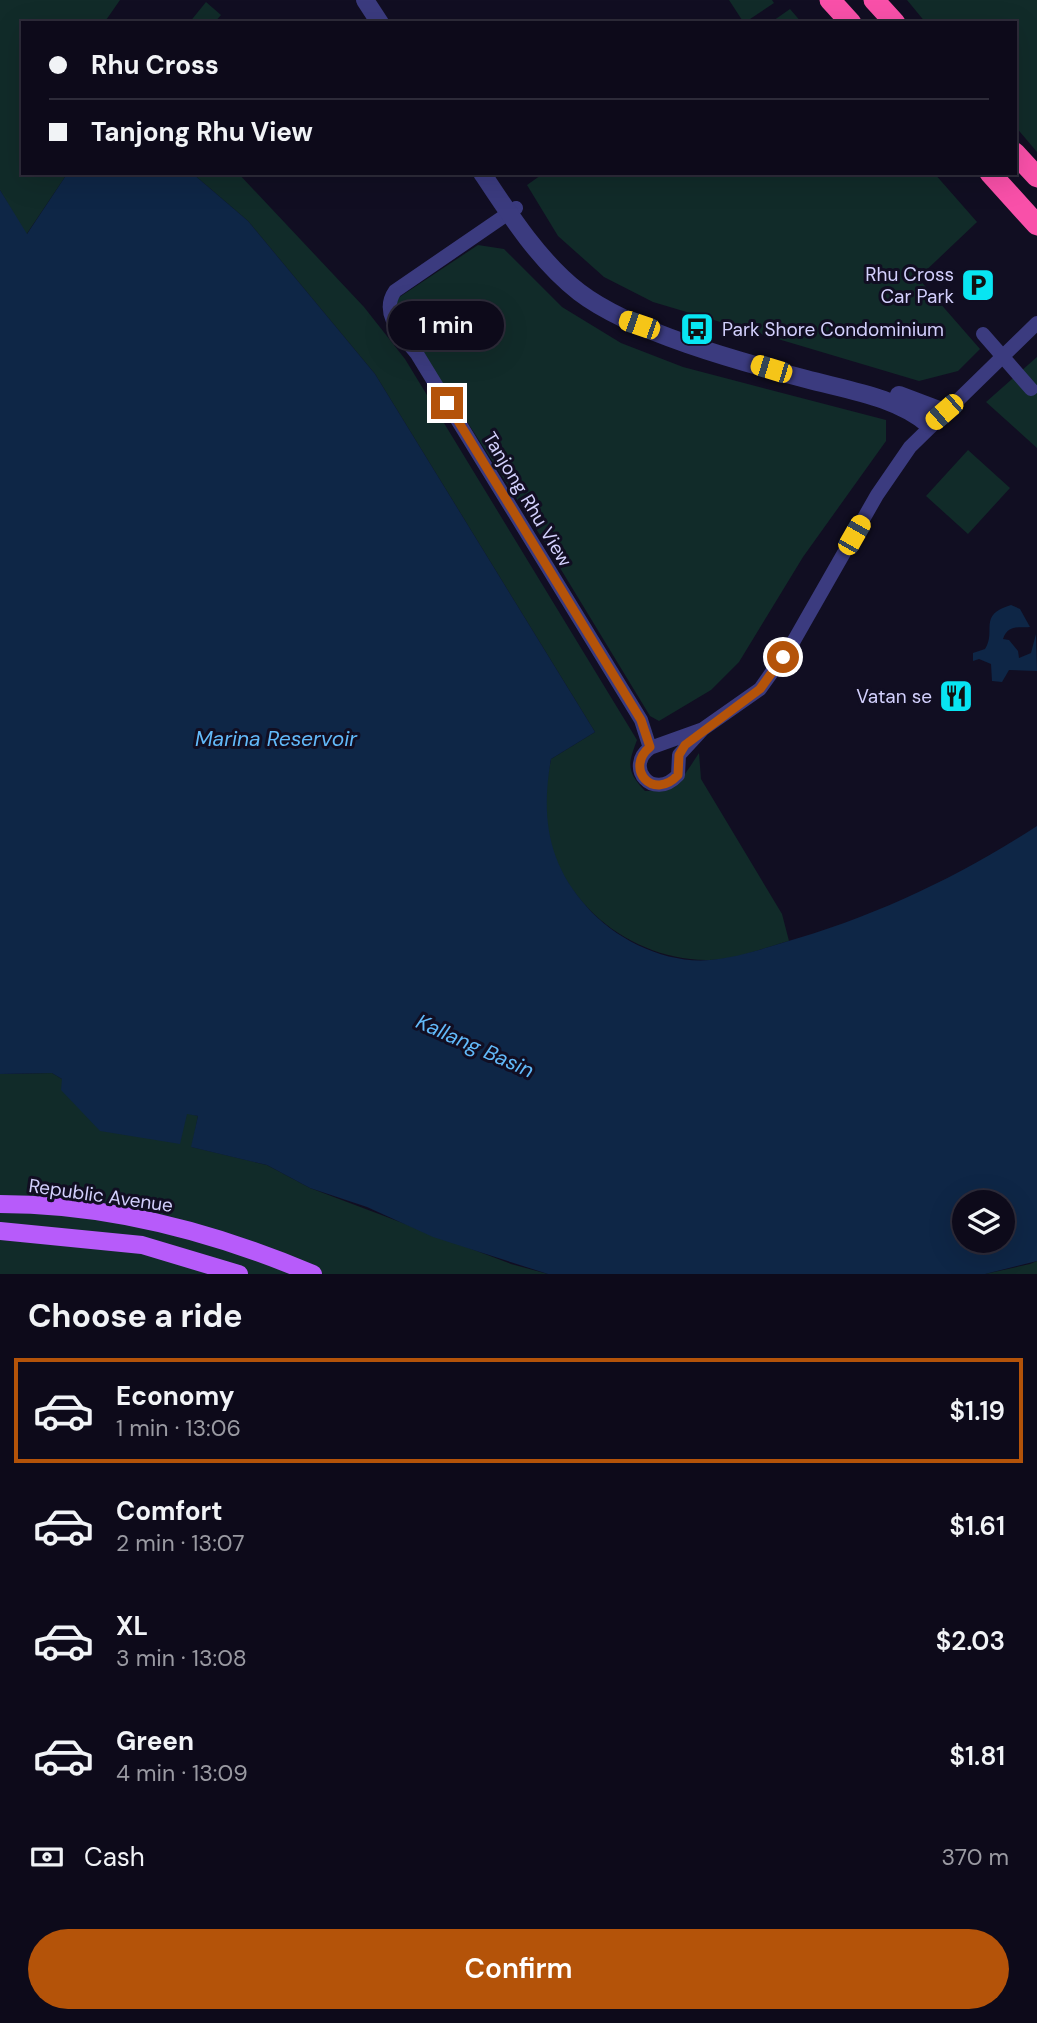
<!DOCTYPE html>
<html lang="en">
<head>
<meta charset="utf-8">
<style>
  :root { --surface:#0d0a1a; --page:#161323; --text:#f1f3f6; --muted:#9a9aa2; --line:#2d2b39; --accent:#b45309 }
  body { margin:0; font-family:"DM Sans",sans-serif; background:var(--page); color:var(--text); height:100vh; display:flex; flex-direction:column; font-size:26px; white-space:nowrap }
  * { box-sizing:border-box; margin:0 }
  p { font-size:23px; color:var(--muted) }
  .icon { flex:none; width:38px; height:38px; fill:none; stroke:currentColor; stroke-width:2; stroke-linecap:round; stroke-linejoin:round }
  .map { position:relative; height:1274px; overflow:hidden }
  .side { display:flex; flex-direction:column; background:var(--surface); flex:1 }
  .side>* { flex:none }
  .banner { position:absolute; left:21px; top:21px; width:996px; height:154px; border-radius:0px; box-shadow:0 7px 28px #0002,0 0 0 2px var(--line); display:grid; align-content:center; height:154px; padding:0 28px; background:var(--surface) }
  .tools { position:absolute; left:952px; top:1190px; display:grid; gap:14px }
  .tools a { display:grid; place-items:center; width:63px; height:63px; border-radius:50%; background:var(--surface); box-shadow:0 7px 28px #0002,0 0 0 2px var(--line); font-size:35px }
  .end { position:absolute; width:32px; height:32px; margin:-16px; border:9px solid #b45309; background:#fff; box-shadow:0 0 0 4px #fff }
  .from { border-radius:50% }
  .bubble { position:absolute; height:49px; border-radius:24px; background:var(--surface); box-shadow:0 7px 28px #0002,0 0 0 2px var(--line); font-size:23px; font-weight:600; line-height:49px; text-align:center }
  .car { position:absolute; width:21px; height:42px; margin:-21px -10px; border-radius:9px; box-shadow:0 0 5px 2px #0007; background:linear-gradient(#f5c518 24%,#345 0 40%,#f5c518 0 76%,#345 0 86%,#f5c518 0) }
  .banner b { display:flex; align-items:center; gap:24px; height:66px; font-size:26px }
  .banner b+b { border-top:2px solid var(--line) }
  .banner i { width:18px; height:18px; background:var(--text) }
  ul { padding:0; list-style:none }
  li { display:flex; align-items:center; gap:21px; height:105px; margin:0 14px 10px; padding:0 14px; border:4px solid transparent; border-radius:0px }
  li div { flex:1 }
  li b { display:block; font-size:26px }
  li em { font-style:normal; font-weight:600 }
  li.selected { border-color:var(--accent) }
  li>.icon { width:63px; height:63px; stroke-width:1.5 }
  h2 { padding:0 28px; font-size:32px; line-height:84px }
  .pay { display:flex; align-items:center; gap:18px; height:77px; padding:0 28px; font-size:26px }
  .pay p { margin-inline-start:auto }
  .cta { display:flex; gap:14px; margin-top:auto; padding:14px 28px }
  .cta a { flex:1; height:80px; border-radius:42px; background:var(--accent); color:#fff; font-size:28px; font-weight:600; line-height:80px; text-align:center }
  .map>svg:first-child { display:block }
  .green { fill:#112b29 }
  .water { fill:#0e2646; fill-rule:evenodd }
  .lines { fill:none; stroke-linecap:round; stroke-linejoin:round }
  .minor { stroke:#3b3b7f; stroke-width:14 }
  .tertiary { stroke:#3b3b7f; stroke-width:18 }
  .primary { stroke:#b75bfa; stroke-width:18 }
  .motorway { stroke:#f950a9; stroke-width:21 }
  .route { stroke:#b45309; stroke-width:9 }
  .labels { text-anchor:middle; stroke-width:6; stroke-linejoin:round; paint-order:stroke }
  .poi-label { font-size:19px; fill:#d3d0fd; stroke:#110e22; text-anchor:end }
  .street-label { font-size:19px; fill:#d3d0fd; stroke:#110e22 }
  .water-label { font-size:21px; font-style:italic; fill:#62bafa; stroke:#110e22 }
</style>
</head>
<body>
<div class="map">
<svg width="1037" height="1274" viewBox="0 0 1037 1274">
  <rect width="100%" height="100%" fill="#110e22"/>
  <!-- green -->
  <path class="green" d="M0,0H120L104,23H23V173H63L65,177L26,235L0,190Z
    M729,0H772L774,3L744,23Z
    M907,0H1037V152L1015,126V23H926Z
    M206,2L221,15L214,23H189Z
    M790,9L802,23H770Z
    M192,173H238L364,307L405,359L637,740C628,764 626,771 645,791C678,792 682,778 699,753L701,779L782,914L789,941C763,948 733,961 706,960C620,959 540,886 545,796C545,784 549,771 551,759L595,732L375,374L248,221Z
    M544,173H934L977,222L918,278L980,349L958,371L919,381L653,302L604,277L558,236L527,185Z
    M478,245L504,249L562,307L621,343L683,367L886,420V441L803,557L739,662L711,690L659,721L650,716L540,535L399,316L395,300Z
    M1037,357V448L986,402Z
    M968,450L1010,488L968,534L926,496Z
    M52,1073L62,1079L198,1116L192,1147L267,1165L310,1188L511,1264L548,1274H0V1074Z
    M1037,1261V1274H985L1030,1264Z"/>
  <!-- water -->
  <path class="water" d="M63,173H192L248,221L375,374L595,732L551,759C541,815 547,863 587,907C616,940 666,964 710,960C734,958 759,950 782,943C874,917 957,878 1037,826V1261L985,1274H548L433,1237L367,1207L310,1188L267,1165L191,1147L198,1116L187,1114L180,1144L100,1131L61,1090L62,1079L52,1073L0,1074V190L27,234L65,177ZM964,1202H1003V1241H964Z
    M1011,605L1020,609L1030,627C1019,628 1008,624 1003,639L1009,640L1018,651L1019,658L1031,653L1036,634L1037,671L1009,670L1002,682L992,681L991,664L979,659L973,661V653L985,649C997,631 977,615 1011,605Z"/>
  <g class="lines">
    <!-- minor -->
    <path class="minor" d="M516,208L395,291C379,314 403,336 417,354L641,720L650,748
      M983,334L1031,389
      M703,729L679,755L678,775C653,802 624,767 650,748L703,729L760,689L792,644L877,495L910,447L1037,323"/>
    <!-- tertiary -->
    <path class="tertiary" d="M365,0L380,23
      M482,173C509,214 540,262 579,292C631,332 741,362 806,379C847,390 897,397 929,425
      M899,395L944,412"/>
    <!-- primary -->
    <path class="primary" d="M0,1204C108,1204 214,1232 313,1274
      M0,1231L142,1245L239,1274"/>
    <!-- motorway -->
    <path class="motorway" d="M830,0L851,23
      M874,0L895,23
      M1015,153L1037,177
      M990,173L1037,225"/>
  </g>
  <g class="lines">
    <!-- route -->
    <path class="route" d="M447,403L641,720L650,747C624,768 653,802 678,775L679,755L685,745L760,689L783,657"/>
  </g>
  <!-- icons -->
  <defs>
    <g id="parking-square" transform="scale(1.75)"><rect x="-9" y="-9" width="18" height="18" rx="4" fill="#08e5f2" stroke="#110e22"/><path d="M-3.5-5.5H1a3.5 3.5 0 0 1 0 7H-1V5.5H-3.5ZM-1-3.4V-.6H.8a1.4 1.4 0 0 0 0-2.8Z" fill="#111"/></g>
    <g id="bus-square" transform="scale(1.75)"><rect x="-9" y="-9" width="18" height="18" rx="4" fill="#08e5f2" stroke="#110e22"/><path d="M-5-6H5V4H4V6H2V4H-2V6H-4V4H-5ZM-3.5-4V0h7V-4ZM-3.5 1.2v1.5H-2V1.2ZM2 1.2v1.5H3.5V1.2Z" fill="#111"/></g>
    <g id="restaurant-square" transform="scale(1.75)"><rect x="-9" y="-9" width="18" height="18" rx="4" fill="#08e5f2" stroke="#110e22"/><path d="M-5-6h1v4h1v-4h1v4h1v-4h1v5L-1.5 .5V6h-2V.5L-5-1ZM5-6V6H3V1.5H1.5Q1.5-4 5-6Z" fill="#111"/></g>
  </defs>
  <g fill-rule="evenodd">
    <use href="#parking-square" x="978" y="285"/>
    <use href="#bus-square" x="697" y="329"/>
    <use href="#restaurant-square" x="956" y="696"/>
  </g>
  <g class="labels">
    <!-- poi labels -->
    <g class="poi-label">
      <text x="954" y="281">Rhu Cross<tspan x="954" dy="22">Car Park</tspan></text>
      <text x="722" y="336" text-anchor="start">Park Shore Condominium</text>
      <text x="932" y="703">Vatan se</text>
    </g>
    <!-- street labels -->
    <g class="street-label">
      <text transform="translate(528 499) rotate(59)" y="7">Tanjong Rhu View</text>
      <text transform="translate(101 1195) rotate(8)" y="7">Republic Avenue</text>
    </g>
    <!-- water labels -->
    <g class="water-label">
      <text x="276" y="746">Marina Reservoir</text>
      <text transform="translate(475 1046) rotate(24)" y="7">Kallang Basin</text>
    </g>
  </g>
</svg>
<div class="tools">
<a><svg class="icon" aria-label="layers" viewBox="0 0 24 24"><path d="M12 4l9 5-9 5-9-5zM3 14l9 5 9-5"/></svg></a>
</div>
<i class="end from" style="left:783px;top:657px"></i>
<i class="end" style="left:447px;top:403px"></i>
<div class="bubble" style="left:388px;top:301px;width:116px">1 min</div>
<i class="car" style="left:639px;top:325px;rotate:289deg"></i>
<i class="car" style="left:771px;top:369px;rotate:287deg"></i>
<i class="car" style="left:944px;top:412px;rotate:229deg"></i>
<i class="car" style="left:854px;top:535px;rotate:30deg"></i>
<div class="banner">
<b><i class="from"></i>Rhu Cross</b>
<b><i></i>Tanjong Rhu View</b>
</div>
</div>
<section class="side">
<h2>Choose a ride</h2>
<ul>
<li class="selected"><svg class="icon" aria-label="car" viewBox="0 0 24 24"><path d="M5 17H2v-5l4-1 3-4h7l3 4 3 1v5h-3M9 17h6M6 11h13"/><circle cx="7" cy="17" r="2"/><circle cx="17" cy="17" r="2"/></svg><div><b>Economy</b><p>1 min · 13:06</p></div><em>$1.19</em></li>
<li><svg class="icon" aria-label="car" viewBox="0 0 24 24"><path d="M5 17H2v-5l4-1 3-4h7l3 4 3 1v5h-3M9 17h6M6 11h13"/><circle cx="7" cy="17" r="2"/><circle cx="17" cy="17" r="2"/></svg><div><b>Comfort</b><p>2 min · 13:07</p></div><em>$1.61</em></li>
<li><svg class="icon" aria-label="car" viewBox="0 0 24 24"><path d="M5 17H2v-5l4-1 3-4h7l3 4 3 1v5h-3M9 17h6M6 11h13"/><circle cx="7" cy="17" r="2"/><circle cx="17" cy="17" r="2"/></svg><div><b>XL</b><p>3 min · 13:08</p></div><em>$2.03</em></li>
<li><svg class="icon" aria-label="car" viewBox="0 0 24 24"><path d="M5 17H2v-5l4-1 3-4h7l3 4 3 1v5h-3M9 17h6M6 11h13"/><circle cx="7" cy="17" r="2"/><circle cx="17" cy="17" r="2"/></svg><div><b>Green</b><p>4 min · 13:09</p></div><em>$1.81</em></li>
</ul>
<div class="pay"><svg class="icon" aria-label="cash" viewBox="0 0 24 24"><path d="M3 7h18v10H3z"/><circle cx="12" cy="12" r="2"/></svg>Cash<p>370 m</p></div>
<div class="cta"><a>Confirm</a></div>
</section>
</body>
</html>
